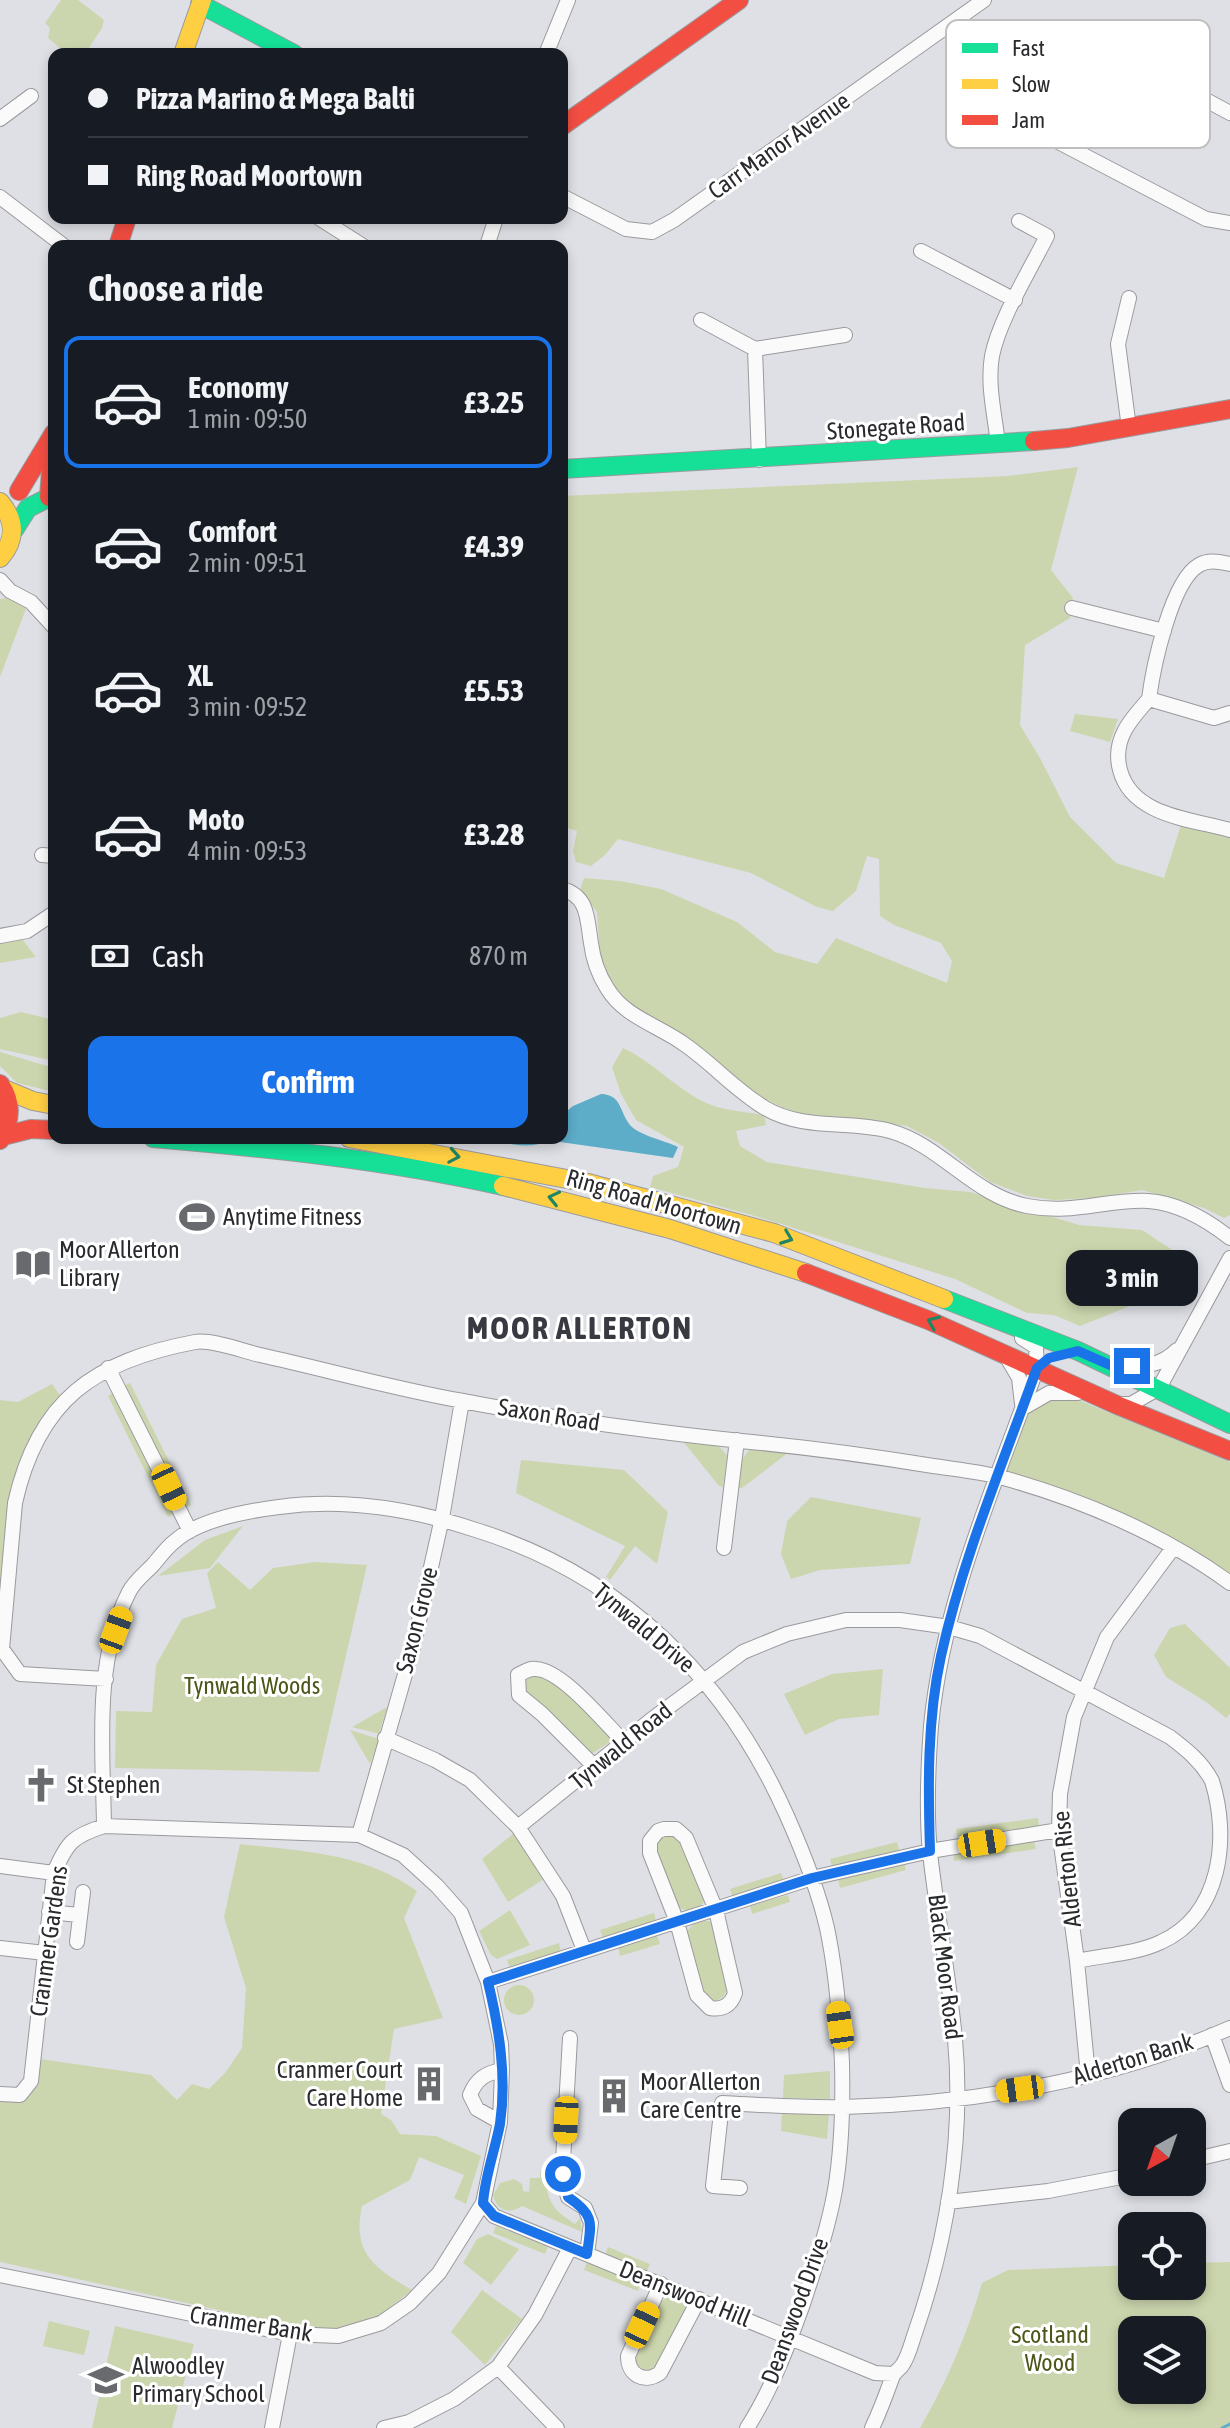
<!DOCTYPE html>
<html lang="en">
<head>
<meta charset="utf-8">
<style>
  :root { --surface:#171b24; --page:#242831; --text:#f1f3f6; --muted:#9ea1a6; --line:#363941; --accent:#1a73e8 }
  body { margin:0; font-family:"Asap Condensed",sans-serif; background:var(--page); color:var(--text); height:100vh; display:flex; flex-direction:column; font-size:30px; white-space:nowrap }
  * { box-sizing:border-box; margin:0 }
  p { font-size:26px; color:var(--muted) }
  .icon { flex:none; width:44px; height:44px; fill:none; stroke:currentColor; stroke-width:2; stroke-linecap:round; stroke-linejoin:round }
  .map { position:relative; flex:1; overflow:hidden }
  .details { position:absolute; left:48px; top:240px; width:520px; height:904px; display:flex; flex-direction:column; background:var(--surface); border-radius:16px; box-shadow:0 4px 12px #0003 }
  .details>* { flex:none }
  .banner { position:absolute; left:48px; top:48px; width:520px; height:176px; border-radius:16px; box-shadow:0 4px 12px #0003; display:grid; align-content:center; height:176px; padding:0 40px; background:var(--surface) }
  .needle { width:52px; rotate:220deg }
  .buttons { position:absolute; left:1118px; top:2108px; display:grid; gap:16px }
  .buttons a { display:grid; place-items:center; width:88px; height:88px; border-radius:16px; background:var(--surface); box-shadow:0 4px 12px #0003; font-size:40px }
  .end { position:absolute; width:36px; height:36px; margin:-18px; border:10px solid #1a73e8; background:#fff; box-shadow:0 0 0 4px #fff }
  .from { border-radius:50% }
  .bubble { position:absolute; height:56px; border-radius:16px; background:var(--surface); box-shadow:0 4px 12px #0003; font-size:26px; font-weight:700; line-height:56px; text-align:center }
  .car { position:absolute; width:24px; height:48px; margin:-24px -12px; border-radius:10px; box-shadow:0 0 6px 2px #0007; background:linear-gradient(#f5c518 24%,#345 0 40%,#f5c518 0 76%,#345 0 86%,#f5c518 0) }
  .banner b { display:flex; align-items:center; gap:28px; height:76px; font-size:30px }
  .banner b+b { border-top:2px solid var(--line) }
  .banner i { width:20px; height:20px; background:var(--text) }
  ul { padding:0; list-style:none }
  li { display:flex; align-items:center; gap:24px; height:132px; margin:0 16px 12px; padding:0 24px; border:4px solid transparent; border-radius:16px }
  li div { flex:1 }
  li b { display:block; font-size:30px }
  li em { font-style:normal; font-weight:700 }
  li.active { border-color:var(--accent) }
  li>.icon { width:72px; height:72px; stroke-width:1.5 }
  h2 { padding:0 40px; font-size:36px; line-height:96px }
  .pay { display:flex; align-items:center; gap:20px; height:88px; padding:0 40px; font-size:30px }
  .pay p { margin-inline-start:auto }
  .cta { display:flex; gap:16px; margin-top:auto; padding:16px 40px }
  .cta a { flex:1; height:92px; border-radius:16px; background:var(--accent); color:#fff; font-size:32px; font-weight:700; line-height:92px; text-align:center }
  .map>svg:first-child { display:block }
  .green { fill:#ccd6ae; fill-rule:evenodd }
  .water { fill:#5dadc9 }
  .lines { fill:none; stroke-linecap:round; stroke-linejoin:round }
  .stream { stroke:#5dadc9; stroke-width:3 }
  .street-casing { stroke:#9a9a9e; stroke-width:16 }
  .fast-casing { stroke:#9a9a9e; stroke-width:20 }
  .slow-casing { stroke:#9a9a9e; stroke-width:20 }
  .jam-casing { stroke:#9a9a9e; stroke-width:20 }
  .street { stroke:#fafafb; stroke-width:14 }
  .fast { stroke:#16e098; stroke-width:18 }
  .slow { stroke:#ffcf43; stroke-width:18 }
  .jam { stroke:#f24e42; stroke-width:18 }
  .oneway { stroke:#208562 }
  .route { stroke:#1a73e8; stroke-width:10 }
  .labels { text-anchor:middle; stroke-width:6; stroke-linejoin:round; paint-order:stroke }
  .street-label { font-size:24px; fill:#292a2d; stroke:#fff }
  .poi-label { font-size:24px; fill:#292a2d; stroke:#fff; text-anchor:start }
  .park-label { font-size:24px; fill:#4b5619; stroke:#fff }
  .district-label { font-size:32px; font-weight:bold; letter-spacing:2px; fill:#383941; stroke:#fff }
  .key { fill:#fff; stroke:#bfbfc0; stroke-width:2 }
  .key-label { font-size:22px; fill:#292a2d }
</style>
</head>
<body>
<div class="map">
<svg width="1230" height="2428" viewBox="0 0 1230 2428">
  <rect width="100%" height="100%" fill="#dfe0e5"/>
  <!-- green -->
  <path class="green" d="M61,0H78L104,20L102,28L85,54H67L48,38L50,28L45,23Z
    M1078,467L1051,570L1073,598L1070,618L1025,645L1020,725L1040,758L1070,817L1116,863L1164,878L1181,825L1230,838V1215L1224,1218L1204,1208L1142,1190L1094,1198L1054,1200L1027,1196L990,1182L939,1143L907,1126L794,1113L753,1093L683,1034L626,1003L615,991L600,958L597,912L580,890L584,878L620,881L661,889L737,922L775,952L817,964L836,938L947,983L952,961L941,943L894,925L880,916L879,859L867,856L856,891L833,911L817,907L751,873L618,839L605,855L591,866L576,862L573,851L577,831L562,826V496L1008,476Z
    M12,597L27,606L0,677V599Z
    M1075,714L1118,719L1110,742L1070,731Z
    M12,933L22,939L36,957L0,963V936Z
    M21,1012L54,1020V1061L0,1049V1018Z
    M623,1048C656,1063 680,1094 714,1106C729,1111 748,1112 764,1115L766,1125L736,1131L740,1146L767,1162L925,1188L970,1192L1079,1225L1142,1230L1177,1253L1155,1296L1080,1326L1054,1315L1027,1313L955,1279L762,1218L650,1187L653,1176L678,1167L684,1147L636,1120L621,1094L612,1067Z
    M0,1052L54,1068V1092L17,1083L0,1066Z
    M130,1383L191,1505L184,1509L123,1386Z
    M52,1384L62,1398C6,1455 9,1515 0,1590V1400L18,1402Z
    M114,1392L175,1513L168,1517L108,1396Z
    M1071,1397L1230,1462V1583L1143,1531L998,1477L1023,1408L1047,1399Z
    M682,1440C699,1442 718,1439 727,1456L723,1487L719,1486Z
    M751,1448L789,1452L742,1488H738L742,1459Z
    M521,1460L624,1470L668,1512L657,1564L635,1546L610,1580L606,1577L625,1546L516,1493Z
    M811,1497L921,1518L910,1564L820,1570L791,1579L781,1554L787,1521Z
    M243,1526L210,1568L158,1576L205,1540Z
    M218,1562L250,1590L273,1568L315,1562L367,1565L319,1772L115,1768L116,1711L152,1712L156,1665L182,1619L216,1608L207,1573Z
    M1185,1624L1230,1668V1714L1226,1718L1206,1702L1166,1677L1154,1655L1170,1628Z
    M883,1669L879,1715L839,1719L805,1735L784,1694L832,1674Z
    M530,1673C561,1676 591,1715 610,1737V1742L590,1755L525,1694V1679Z
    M387,1707L379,1734L352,1727Z
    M350,1730L379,1739L370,1764Z
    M1038,1818L1039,1826L957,1837L956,1829Z
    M514,1833L544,1879L508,1902L482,1859Z
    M667,1834L677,1837L682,1842L704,1896V1902C697,1910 688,1913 678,1907L655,1853L657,1839Z
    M1034,1841L1036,1849L954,1861L953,1853Z
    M897,1842L899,1850L832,1867L830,1859Z
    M240,1844C302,1851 365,1853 417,1891L404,1918L443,2018L394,2029L381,2114L391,2120L400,2134L436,2136L481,2156L466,2204L454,2198L464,2175L419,2157L410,2180L362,2206C352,2253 374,2268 412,2290L378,2317L350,2328L305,2329L0,2262V2094L21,2095L33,2058L151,2075L177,2100L192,2084L209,2089L225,2073L242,2048L246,1988L224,1917Z
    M904,1862L906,1870L840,1888L838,1879Z
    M781,1873L784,1881L733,1898L730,1889Z
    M788,1895L790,1902L752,1914L750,1906Z
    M510,1910L530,1945L497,1959L491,1955L479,1931Z
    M654,1913L656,1921L603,1938L600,1930Z
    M702,1921H709L714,1926L728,1986C725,1996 722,2000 711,2002L703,1997L686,1932L695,1923Z
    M657,1935L660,1944L620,1956L618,1947Z
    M559,1943L561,1952L510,1968L507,1960Z
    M504 2000a15 15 0 1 1 30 0a15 15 0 1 1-30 0Z
    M830,2071V2099L783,2098L784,2075Z
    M782,2111L829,2113L827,2139L781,2131Z
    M540,2171L556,2172L555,2186L547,2189C550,2207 560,2214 575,2224L580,2218L582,2232L522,2206C509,2215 496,2210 493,2195L500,2183L514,2179L522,2184L523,2191L529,2192L530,2178H540Z
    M496,2226L548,2247L545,2254L493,2233Z
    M488,2234L519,2249L491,2285L463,2263L477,2239Z
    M608,2247L650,2264L647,2271L605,2254Z
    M587,2262L640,2284L638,2291L584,2270Z
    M1230,2262V2428H920C947,2381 967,2335 982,2283L1008,2270L1132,2265V2286H1192V2263ZM1132,2330H1192V2390H1132Z
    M482,2290L522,2319L485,2365L451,2332Z
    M670,2296L683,2303L687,2311L661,2361L651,2372L637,2370L633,2355L660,2302Z
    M49,2321L90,2331L84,2355L43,2346Z
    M115,2326L194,2344L172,2428H92Z"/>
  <!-- water -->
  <path class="water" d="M601,1094C622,1095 619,1111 630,1125C638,1135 666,1141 678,1147L673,1158L546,1140L562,1138V1115L573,1106Z"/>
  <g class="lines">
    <!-- stream -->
    <path class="stream" d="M489,1138C509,1142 527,1148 546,1140
      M1222,2428L1230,2424"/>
    <!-- street casing -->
    <g class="street-casing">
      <path id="street" d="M1112,45L1126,57L1230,113
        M546,54L568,0
        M0,119L31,96
        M1045,135L1206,219L1230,223
        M562,196L626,229L652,232L674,220L984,0
        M0,197L64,246
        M319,218L363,246
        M487,246L496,218
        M921,251L1015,300
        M701,320L755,349L845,335
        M755,349L759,460
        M1129,428L1118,344L1129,298
        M998,444C995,416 987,385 992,356C999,320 1030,270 1047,236L1019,221
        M0,580L10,591L31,602L54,627
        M1072,608L1164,631
        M1149,699C1130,720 1112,740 1120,770C1132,816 1191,819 1230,830
        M1149,699C1153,668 1171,581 1199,565C1209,559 1220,562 1230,564
        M1149,699L1214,718L1230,713
        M42,855L54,856
        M562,889C589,896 587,920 591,943C593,959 598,974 607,988C624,1017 658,1025 684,1044C713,1064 735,1090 765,1108C804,1131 849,1120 890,1131C941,1145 974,1196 1027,1206C1073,1215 1106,1199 1148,1201C1179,1203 1207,1220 1230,1238
        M0,936L27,931L54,913
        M1006,1356L1019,1378L1022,1404
        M1119,1365C1141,1366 1159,1368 1177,1350
        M108,1368L190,1531
        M1120,1404H1131L1159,1388L1230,1258
        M1023,1408L1049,1393H1078
        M724,1548L737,1440
        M106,1679L20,1674L2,1649L15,1503C38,1400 94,1361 195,1342C211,1339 243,1351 260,1355C328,1370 395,1389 463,1401C555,1419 648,1431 741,1441C804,1447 865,1455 927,1465C951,1469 976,1471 1000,1477C1080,1499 1163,1534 1230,1583
        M385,1738L435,1760L470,1780L518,1827L563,1896L584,1950
        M595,1767L542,1714L519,1695L518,1675C524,1672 529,1668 536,1669C562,1670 605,1723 624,1742
        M104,1826C103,1750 93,1662 129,1592C134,1582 144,1574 152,1566C159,1558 166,1548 175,1541C200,1519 247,1511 279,1507C345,1498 416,1510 479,1531C624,1577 726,1679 787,1816C803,1852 818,1889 827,1928C836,1971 840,2018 842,2063C843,2105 842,2148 835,2190C828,2229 815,2267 803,2304C788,2346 771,2391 747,2428
        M518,1827L651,1720L743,1652L787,1634L846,1620H900L949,1627L980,1636L1170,1737C1187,1750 1202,1762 1212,1781C1230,1838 1221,1915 1161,1942C1136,1954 1104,1955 1077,1961
        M664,1829H676L686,1838L716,1910L735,1993C731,2005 723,2010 710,2008L697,1995L677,1922L650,1853V1841L658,1831Z
        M359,1835L414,1643L442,1518L462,1401
        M0,1866L54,1873
        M49,1912L79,1915
        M77,1942L83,1892
        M0,1948L45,1953
        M488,1982L812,1878L930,1851L1059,1830
        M1212,2035L1230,2085
        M570,2038L562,2178L568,2197L585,2208L591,2223L587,2254
        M1088,2075L1077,1961L1059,1830L1060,1794L1074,1717L1107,1637L1173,1548
        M0,2094L20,2095L31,2081L54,1873C67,1842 73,1836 104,1826L359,1835L403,1855L437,1886L461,1913L488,1982L501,2044L502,2070L500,2122L483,2203L439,2273L410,2303L381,2323L338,2336L290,2334L0,2275
        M500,2122L477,2109L470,2095C476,2079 486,2073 502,2070
        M1192,2160L1230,2151
        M740,2188L713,2186L722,2103C763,2105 804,2108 844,2107C974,2104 1111,2080 1230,2028
        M948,2202L1048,2191L1132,2175
        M483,2203L494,2216L875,2373L893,2374
        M661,2284L628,2356C628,2375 644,2384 660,2373L699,2299
        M498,2367L557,2428
        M272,2428L290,2334
        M384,2428L409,2422L454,2399L498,2367L535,2315L570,2248
        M872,2428C880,2411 886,2395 892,2378C894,2371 900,2370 903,2364C908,2357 911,2345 914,2336C947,2242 964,2138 955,2039C949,1976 937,1915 930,1853C926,1811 928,1767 931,1726C943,1601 995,1485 1037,1368L1036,1347L1022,1338"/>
    </g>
    <!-- fast casing -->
    <g class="fast-casing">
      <path id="fast" d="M200,4L294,54
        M562,469L1034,441
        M14,530L28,508L54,495
        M153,1138C270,1148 388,1160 503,1186
        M944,1299L1078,1351L1230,1424"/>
    </g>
    <!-- slow casing -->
    <g class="slow-casing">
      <path id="slow" d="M183,54L202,0
        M0,502C16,521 16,540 0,558
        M4,1089L33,1101L54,1105
        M349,1138L588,1183L774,1233L944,1299
        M503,1186L670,1229L806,1273"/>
    </g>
    <!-- jam casing -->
    <g class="jam-casing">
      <path id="jam" d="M562,126L739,0
        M118,246L127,218
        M1034,441L1068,438L1230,409
        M19,491L54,433
        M49,497L53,444
        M0,1084C13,1103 11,1121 0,1140
        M3,1136L31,1129L54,1130
        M806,1273L928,1320L1117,1405L1230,1451"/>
    </g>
    <!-- street -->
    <use href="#street" class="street"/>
    <!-- fast -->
    <use href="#fast" class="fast"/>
    <!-- slow -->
    <use href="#slow" class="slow"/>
    <!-- jam -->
    <use href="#jam" class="jam"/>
  </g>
  <!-- one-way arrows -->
  <defs><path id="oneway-chevron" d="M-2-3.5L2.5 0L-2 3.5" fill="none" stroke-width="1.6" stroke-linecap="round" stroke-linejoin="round" transform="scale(2)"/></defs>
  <g class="oneway">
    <use href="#oneway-chevron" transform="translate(454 1156) rotate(10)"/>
    <use href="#oneway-chevron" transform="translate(554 1198) rotate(-167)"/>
    <use href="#oneway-chevron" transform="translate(787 1238) rotate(21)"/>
    <use href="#oneway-chevron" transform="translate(933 1322) rotate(-157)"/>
  </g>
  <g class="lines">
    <!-- route -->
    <path class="route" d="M563,2174L568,2197C596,2216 591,2223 587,2254L494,2216L483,2203C485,2176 495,2150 500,2124C507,2076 499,2028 488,1982L812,1878L930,1851C928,1786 927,1720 941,1656C963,1557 1003,1463 1037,1368L1049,1358L1078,1351L1110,1365L1132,1366"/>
  </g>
  <!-- icons -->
  <defs>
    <g id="stadium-bare" transform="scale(2.76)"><path d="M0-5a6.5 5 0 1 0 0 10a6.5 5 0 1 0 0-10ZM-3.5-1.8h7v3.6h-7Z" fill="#696a6d" stroke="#fff" stroke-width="2.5" paint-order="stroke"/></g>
    <g id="library-bare" transform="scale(2.76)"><path d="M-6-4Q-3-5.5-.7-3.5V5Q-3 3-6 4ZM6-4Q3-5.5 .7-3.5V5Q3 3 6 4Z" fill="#696a6d" stroke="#fff" stroke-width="2.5" paint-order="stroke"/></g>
    <g id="church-bare" transform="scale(2.76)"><path d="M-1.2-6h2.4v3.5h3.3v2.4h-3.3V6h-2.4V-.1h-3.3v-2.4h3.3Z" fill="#696a6d" stroke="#fff" stroke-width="2.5" paint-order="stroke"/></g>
    <g id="building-bare" transform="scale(2.76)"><path d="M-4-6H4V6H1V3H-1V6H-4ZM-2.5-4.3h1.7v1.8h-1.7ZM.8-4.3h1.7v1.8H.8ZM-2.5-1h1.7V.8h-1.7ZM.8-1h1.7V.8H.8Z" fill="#696a6d" stroke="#fff" stroke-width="2.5" paint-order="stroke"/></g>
    <g id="school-bare" transform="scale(2.76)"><path d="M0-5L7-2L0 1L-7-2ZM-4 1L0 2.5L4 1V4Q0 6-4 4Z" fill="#696a6d" stroke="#fff" stroke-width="2.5" paint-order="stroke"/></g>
  </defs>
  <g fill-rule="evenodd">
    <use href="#stadium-bare" x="197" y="1217"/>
    <use href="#library-bare" x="33" y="1264"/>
    <use href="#church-bare" x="41" y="1785"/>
    <use href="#building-bare" x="429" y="2084"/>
    <use href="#building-bare" x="614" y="2096"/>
    <use href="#school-bare" x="106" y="2380"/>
  </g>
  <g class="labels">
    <!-- street labels -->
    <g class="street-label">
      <text transform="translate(779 146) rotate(-35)" y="8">Carr Manor Avenue</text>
      <text transform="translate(896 427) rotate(-4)" y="8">Stonegate Road</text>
      <text transform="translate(654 1202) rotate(16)" y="8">Ring Road Moortown</text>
      <text transform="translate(549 1415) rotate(9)" y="8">Saxon Road</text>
      <text transform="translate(417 1620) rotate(-76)" y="8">Saxon Grove</text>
      <text transform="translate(644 1628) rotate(40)" y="8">Tynwald Drive</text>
      <text transform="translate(621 1746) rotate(-39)" y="8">Tynwald Road</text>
      <text transform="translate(1067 1869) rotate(-96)" y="8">Alderton Rise</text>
      <text transform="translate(49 1941) rotate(-82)" y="8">Cranmer Gardens</text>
      <text transform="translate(945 1967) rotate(83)" y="8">Black Moor Road</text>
      <text transform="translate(1133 2059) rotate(-17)" y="8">Alderton Bank</text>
      <text transform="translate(685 2294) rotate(22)" y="8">Deanswood Hill</text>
      <text transform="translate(795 2311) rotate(-70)" y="8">Deanswood Drive</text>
      <text transform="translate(251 2324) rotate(9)" y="8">Cranmer Bank</text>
    </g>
    <!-- poi labels -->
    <g class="poi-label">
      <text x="223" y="1225">Anytime Fitness</text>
      <text x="59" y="1258">Moor Allerton<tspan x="59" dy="28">Library</tspan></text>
      <text x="67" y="1793">St Stephen</text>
      <text x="403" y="2078" text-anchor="end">Cranmer Court<tspan x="403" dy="28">Care Home</tspan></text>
      <text x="640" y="2090">Moor Allerton<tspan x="640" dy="28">Care Centre</tspan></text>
      <text x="132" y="2374">Alwoodley<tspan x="132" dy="28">Primary School</tspan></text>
    </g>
    <!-- park labels -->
    <g class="park-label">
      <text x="252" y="1694">Tynwald Woods</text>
      <text x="1050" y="2343">Scotland<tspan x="1050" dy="28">Wood</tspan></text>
    </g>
    <!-- district labels -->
    <g class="district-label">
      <text x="580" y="1339">MOOR ALLERTON</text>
    </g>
  </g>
  <!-- legend -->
  <rect x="946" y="20" width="264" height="128" rx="12" class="key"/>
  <rect x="962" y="43" width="36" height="10" fill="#16e098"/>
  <rect x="962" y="79" width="36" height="10" fill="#ffcf43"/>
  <rect x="962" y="115" width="36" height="10" fill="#f24e42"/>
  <g class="key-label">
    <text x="1012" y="56">Fast</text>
    <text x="1012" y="92">Slow</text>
    <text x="1012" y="128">Jam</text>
  </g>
</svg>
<div class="buttons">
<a><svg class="needle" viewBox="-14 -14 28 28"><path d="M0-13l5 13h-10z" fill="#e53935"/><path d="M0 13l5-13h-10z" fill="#9ea1a6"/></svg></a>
<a><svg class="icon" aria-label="locate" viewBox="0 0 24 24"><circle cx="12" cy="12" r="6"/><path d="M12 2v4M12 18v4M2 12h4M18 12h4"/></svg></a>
<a><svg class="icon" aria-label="layers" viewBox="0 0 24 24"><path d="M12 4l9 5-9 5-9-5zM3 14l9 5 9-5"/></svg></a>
</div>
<i class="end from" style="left:563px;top:2174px"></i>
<i class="end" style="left:1132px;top:1366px"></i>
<div class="bubble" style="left:1066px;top:1250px;width:132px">3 min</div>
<i class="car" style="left:169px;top:1487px;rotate:155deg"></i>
<i class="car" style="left:116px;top:1630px;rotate:20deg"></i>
<i class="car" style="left:982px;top:1843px;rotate:81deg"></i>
<i class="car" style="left:840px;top:2025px;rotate:352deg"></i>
<i class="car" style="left:1020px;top:2089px;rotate:262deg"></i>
<i class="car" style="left:566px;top:2120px;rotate:183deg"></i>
<i class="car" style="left:642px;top:2325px;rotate:25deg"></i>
<div class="banner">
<b><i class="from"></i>Pizza Marino &amp; Mega Balti</b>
<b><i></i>Ring Road Moortown</b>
</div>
<section class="details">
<h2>Choose a ride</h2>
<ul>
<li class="active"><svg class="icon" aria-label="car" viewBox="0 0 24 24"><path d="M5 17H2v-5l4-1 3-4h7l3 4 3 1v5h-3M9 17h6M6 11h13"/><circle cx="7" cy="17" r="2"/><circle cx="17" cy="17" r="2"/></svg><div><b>Economy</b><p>1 min · 09:50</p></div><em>£3.25</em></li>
<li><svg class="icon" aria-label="car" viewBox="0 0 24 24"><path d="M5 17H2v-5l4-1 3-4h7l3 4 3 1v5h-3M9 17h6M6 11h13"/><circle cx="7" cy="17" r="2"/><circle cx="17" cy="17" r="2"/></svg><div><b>Comfort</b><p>2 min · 09:51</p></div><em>£4.39</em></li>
<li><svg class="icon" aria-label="car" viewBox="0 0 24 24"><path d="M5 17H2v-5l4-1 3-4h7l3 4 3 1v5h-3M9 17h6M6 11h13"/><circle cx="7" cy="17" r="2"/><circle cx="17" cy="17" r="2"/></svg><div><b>XL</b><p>3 min · 09:52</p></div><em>£5.53</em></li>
<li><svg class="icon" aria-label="car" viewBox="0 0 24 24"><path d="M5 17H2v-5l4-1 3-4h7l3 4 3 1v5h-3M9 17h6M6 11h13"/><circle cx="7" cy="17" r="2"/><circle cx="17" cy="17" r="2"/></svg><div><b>Moto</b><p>4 min · 09:53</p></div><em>£3.28</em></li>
</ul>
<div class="pay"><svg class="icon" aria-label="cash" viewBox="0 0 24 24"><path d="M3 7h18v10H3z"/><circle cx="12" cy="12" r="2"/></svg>Cash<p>870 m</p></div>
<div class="cta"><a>Confirm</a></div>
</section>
</div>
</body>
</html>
